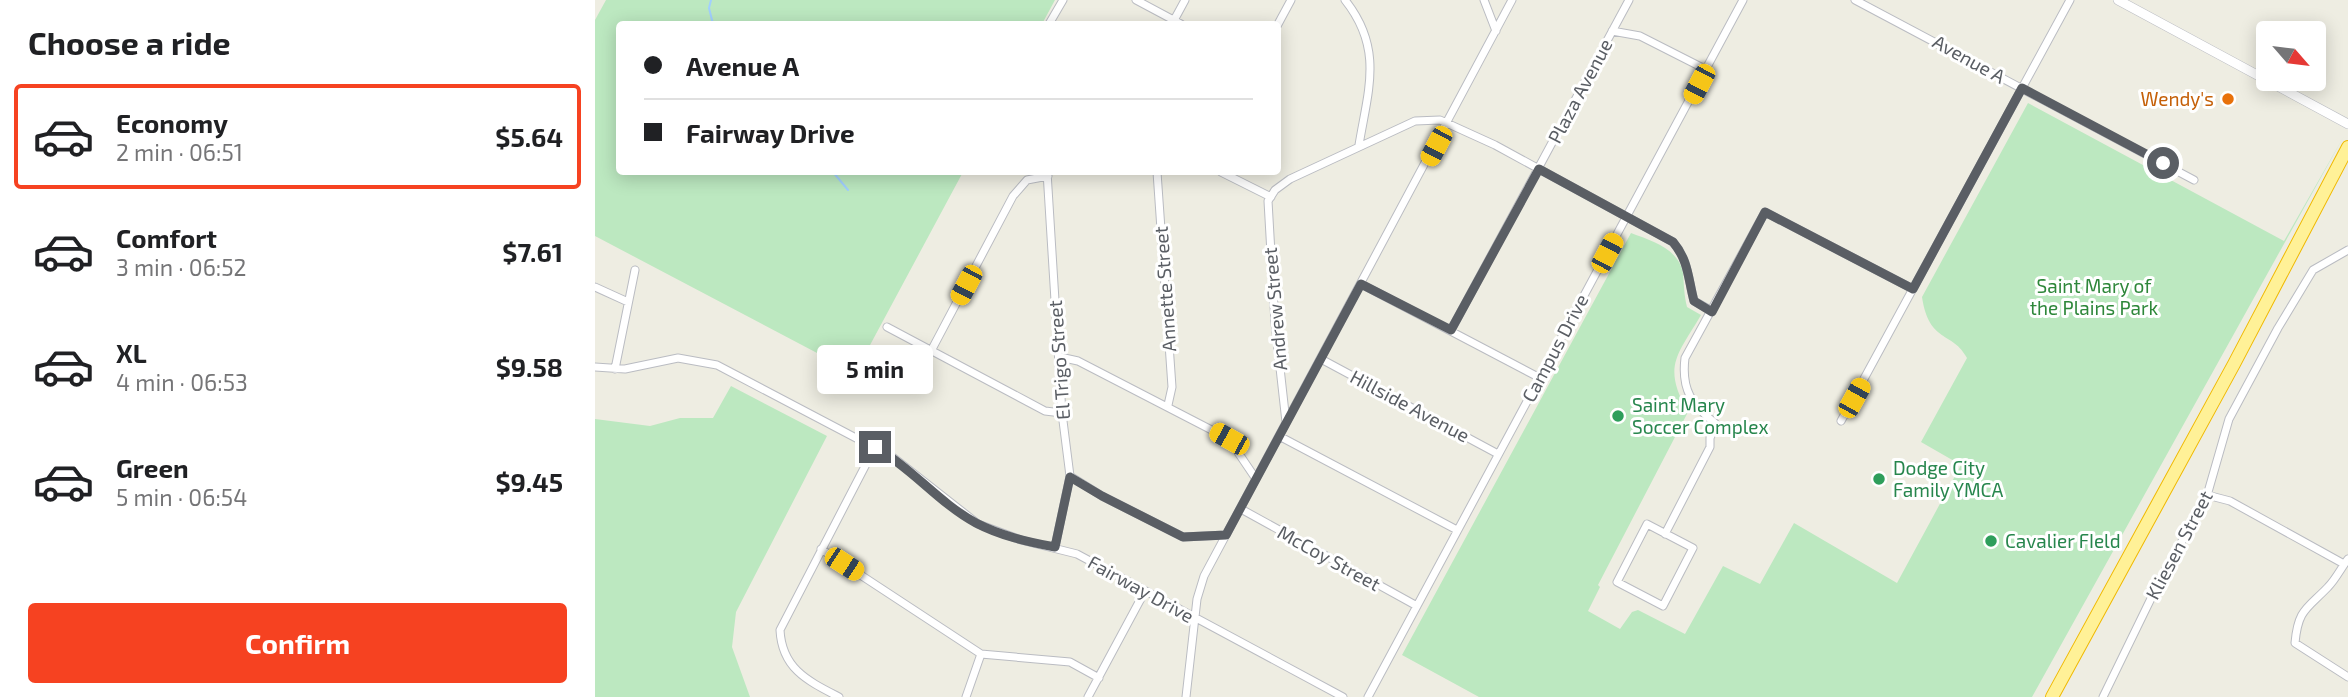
<!DOCTYPE html>
<html lang="en">
<head>
<meta charset="utf-8">
<style>
  :root { --surface:#fff; --page:#f6f6f6; --text:#202124; --muted:#757577; --line:#e0e0e0; --accent:#f64221 }
  body { margin:0; font-family:"Exo 2",sans-serif; background:var(--page); color:var(--text); height:100vh; display:flex; flex-direction:column; font-size:26px; white-space:nowrap }
  * { box-sizing:border-box; margin:0 }
  p { font-size:23px; color:var(--muted) }
  .icon { flex:none; width:38px; height:38px; fill:none; stroke:currentColor; stroke-width:2; stroke-linecap:round; stroke-linejoin:round }
  .map { position:relative; flex:1; overflow:hidden }
  .panel { display:flex; flex-direction:column; background:var(--surface); width:595px }
  .panel>* { flex:none }
  .guide { position:absolute; left:21px; top:21px; width:665px; height:154px; border-radius:7px; box-shadow:0 4px 18px #0003; display:grid; align-content:center; height:154px; padding:0 28px; background:var(--surface) }
  .needle { width:46px; rotate:118deg }
  .buttons { position:absolute; left:1661px; top:21px; display:grid; gap:14px }
  .buttons a { display:grid; place-items:center; width:70px; height:70px; border-radius:7px; background:var(--surface); box-shadow:0 4px 18px #0003; font-size:35px }
  .end { position:absolute; width:32px; height:32px; margin:-16px; border:9px solid #5a5e64; background:#fff; box-shadow:0 0 0 4px #fff }
  .from { border-radius:50% }
  .bubble { position:absolute; height:49px; border-radius:7px; background:var(--surface); box-shadow:0 4px 18px #0003; font-size:23px; font-weight:700; line-height:49px; text-align:center }
  .car { position:absolute; width:21px; height:42px; margin:-21px -10px; border-radius:9px; box-shadow:0 0 5px 2px #0007; background:linear-gradient(#f5c518 24%,#345 0 40%,#f5c518 0 76%,#345 0 86%,#f5c518 0) }
  .guide b { display:flex; align-items:center; gap:24px; height:66px; font-size:26px }
  .guide b+b { border-top:2px solid var(--line) }
  .guide i { width:18px; height:18px; background:var(--text) }
  ul { padding:0; list-style:none }
  li { display:flex; align-items:center; gap:21px; height:105px; margin:0 14px 10px; padding:0 14px; border:4px solid transparent; border-radius:7px }
  li div { flex:1 }
  li b { display:block; font-size:26px }
  li em { font-style:normal; font-weight:700 }
  li.selected { border-color:var(--accent) }
  li>.icon { width:63px; height:63px; stroke-width:1.5 }
  h2 { padding:0 28px; font-size:32px; line-height:84px }
  .cta { display:flex; gap:14px; margin-top:auto; padding:14px 28px }
  .cta a { flex:1; height:80px; border-radius:7px; background:var(--accent); color:#fff; font-size:28px; font-weight:700; line-height:80px; text-align:center }
  main { display:flex; flex:1; min-height:0 }
  .map>svg:first-child { display:block }
  .green { fill:#bce8c0 }
  .lines { fill:none; stroke-linecap:round; stroke-linejoin:round }
  .stream { stroke:#a1cfff; stroke-width:2 }
  .minor-casing { stroke:#babcc2; stroke-width:9 }
  .tertiary-casing { stroke:#babcc2; stroke-width:10 }
  .trunk-casing { stroke:#f0b900; stroke-width:14 }
  .minor { stroke:#fff; stroke-width:7 }
  .tertiary { stroke:#fff; stroke-width:9 }
  .trunk { stroke:#fff197; stroke-width:12 }
  .route { stroke:#5a5e64; stroke-width:9 }
  .food-dot { fill:#e8710a; stroke:#fff; stroke-width:2.5 }
  .leisure-dot { fill:#2e9e5b; stroke:#fff; stroke-width:2.5 }
  .labels { text-anchor:middle; stroke-width:6; stroke-linejoin:round; paint-order:stroke }
  .street-label { font-size:19px; fill:#5a5e64; stroke:#fff }
  .food-label { font-size:19px; fill:#c56008; stroke:#fff; text-anchor:end }
  .park-label { font-size:19px; fill:#2e873a; stroke:#fff }
  .leisure-label { font-size:19px; fill:#27864d; stroke:#fff; text-anchor:start }
</style>
</head>
<body>
<main>
<section class="panel">
<h2>Choose a ride</h2>
<ul>
<li class="selected"><svg class="icon" aria-label="car" viewBox="0 0 24 24"><path d="M5 17H2v-5l4-1 3-4h7l3 4 3 1v5h-3M9 17h6M6 11h13"/><circle cx="7" cy="17" r="2"/><circle cx="17" cy="17" r="2"/></svg><div><b>Economy</b><p>2 min · 06:51</p></div><em>$5.64</em></li>
<li><svg class="icon" aria-label="car" viewBox="0 0 24 24"><path d="M5 17H2v-5l4-1 3-4h7l3 4 3 1v5h-3M9 17h6M6 11h13"/><circle cx="7" cy="17" r="2"/><circle cx="17" cy="17" r="2"/></svg><div><b>Comfort</b><p>3 min · 06:52</p></div><em>$7.61</em></li>
<li><svg class="icon" aria-label="car" viewBox="0 0 24 24"><path d="M5 17H2v-5l4-1 3-4h7l3 4 3 1v5h-3M9 17h6M6 11h13"/><circle cx="7" cy="17" r="2"/><circle cx="17" cy="17" r="2"/></svg><div><b>XL</b><p>4 min · 06:53</p></div><em>$9.58</em></li>
<li><svg class="icon" aria-label="car" viewBox="0 0 24 24"><path d="M5 17H2v-5l4-1 3-4h7l3 4 3 1v5h-3M9 17h6M6 11h13"/><circle cx="7" cy="17" r="2"/><circle cx="17" cy="17" r="2"/></svg><div><b>Green</b><p>5 min · 06:54</p></div><em>$9.45</em></li>
</ul>
<div class="cta"><a>Confirm</a></div>
</section>
<div class="map">
<svg width="1753" height="697" viewBox="0 0 1753 697">
  <rect width="100%" height="100%" fill="#eeede2"/>
  <!-- green -->
  <path class="green" d="M11,0H460L447,24H24V172H368L260,373L0,236V20Z
    M1433,103L1689,241L1749,136L1437,697H884L807,655L1036,233C1057,241 1083,248 1088,273C1089,285 1089,295 1092,307L1106,315C1082,356 1067,366 1093,412L1003,585L1005,587L993,611L1025,629L1037,612L1043,610L1090,634L1128,566L1165,584L1199,523L1302,583L1366,465L1326,442L1372,358C1358,331 1334,344 1327,297Z
    M136,386L232,436L141,612L137,647L155,697H0V419L55,426L85,418H118Z"/>
  <g class="lines">
    <!-- stream -->
    <path class="stream" d="M116,0L114,8L118,24
      M238,172L253,190"/>
    <!-- minor casing -->
    <g class="minor-casing">
      <path id="minor" d="M541,0L586,24
        M750,0C789,49 773,90 764,145
        M889,0L901,31
        M1260,0L1599,180
        M454,24L468,0
        M577,24L590,0
        M682,26L696,0
        M1017,31L1045,36L1112,70
        M452,172L467,413L475,476L460,547
        M562,172L577,387L573,405
        M626,172L676,197
        M766,284L945,378
        M0,287L33,302
        M292,327L450,411L467,413
        M856,330L1034,0
        M336,351L418,196L432,180L453,176
        M465,357L483,361L634,439L661,479
        M726,359L903,454
        M0,367L30,369L83,358L122,365L299,458L383,524L426,540L482,554L748,697
        M20,369L40,270
        M1246,421L1475,0
        M691,422L680,323L673,201L680,190L695,179L820,121L845,120L900,145L1078,242C1094,261 1093,279 1099,301L1117,311
        M684,436L862,530
        M475,476L507,496L588,537L631,535
        M1612,495L1635,501L1749,564
        M646,509L822,606
        M1052,524L1098,548L1068,606L1022,582Z
        M1070,534L1115,447V438L1121,424C1097,405 1086,390 1090,358L1170,212L1318,289
        M226,549L386,654L475,662L504,678
        M1753,559C1746,568 1741,579 1733,587C1712,609 1703,609 1700,643L1753,677
        M244,697C213,681 187,669 185,630L280,447
        M371,697L386,654
        M493,697L550,591
        M591,697L602,599L609,576L917,0
        M773,697L1148,0
        M1508,697L1566,578L1611,499L1634,419L1683,328L1718,270L1753,250"/>
    </g>
    <!-- tertiary casing -->
    <g class="tertiary-casing">
      <path id="tertiary" d="M1523,0L1753,124"/>
    </g>
    <!-- trunk casing -->
    <g class="trunk-casing">
      <path id="trunk" d="M1457,697L1639,364L1753,147"/>
    </g>
    <!-- minor -->
    <use href="#minor" class="minor"/>
    <!-- tertiary -->
    <use href="#tertiary" class="tertiary"/>
    <!-- trunk -->
    <use href="#trunk" class="trunk"/>
  </g>
  <g class="lines">
    <!-- route -->
    <path class="route" d="M280,447C317,468 344,503 381,523C406,536 433,542 460,547L475,477L507,496L588,537L631,535L766,284L856,330L944,169L1078,242C1094,261 1093,279 1099,301L1117,312L1170,212L1318,289L1427,88L1568,163"/>
  </g>
  <!-- markers -->
  <circle class="food-dot" cx="1633" cy="99" r="7"/>
  <g class="leisure-dot">
    <circle cx="1023" cy="416" r="7"/>
    <circle cx="1284" cy="479" r="7"/>
    <circle cx="1396" cy="541" r="7"/>
  </g>
  <g class="labels">
    <!-- street labels -->
    <g class="street-label">
      <text transform="translate(1374 59) rotate(29)" y="7">Avenue A</text>
      <text transform="translate(985 91) rotate(-62)" y="7">Plaza Avenue</text>
      <text transform="translate(570 289) rotate(-94)" y="7">Annette Street</text>
      <text transform="translate(680 309) rotate(-95)" y="7">Andrew Street</text>
      <text transform="translate(960 348) rotate(-62)" y="7">Campus Drive</text>
      <text transform="translate(464 360) rotate(-94)" y="7">El Trigo Street</text>
      <text transform="translate(815 406) rotate(28)" y="7">Hillside Avenue</text>
      <text transform="translate(1584 545) rotate(-62)" y="7">Kliesen Street</text>
      <text transform="translate(734 558) rotate(29)" y="7">McCoy Street</text>
      <text transform="translate(546 589) rotate(29)" y="7">Fairway Drive</text>
    </g>
    <!-- food labels -->
    <g class="food-label">
      <text x="1619" y="106">Wendy's</text>
    </g>
    <!-- park labels -->
    <g class="park-label">
      <text x="1499" y="293">Saint Mary of<tspan x="1499" dy="22">the Plains Park</tspan></text>
    </g>
    <!-- leisure labels -->
    <g class="leisure-label">
      <text x="1037" y="412">Saint Mary<tspan x="1037" dy="22">Soccer Complex</tspan></text>
      <text x="1298" y="475">Dodge City<tspan x="1298" dy="22">Family YMCA</tspan></text>
      <text x="1410" y="548">Cavalier FIeld</text>
    </g>
  </g>
</svg>
<div class="buttons">
<a><svg class="needle" viewBox="-14 -14 28 28"><path d="M0-13l5 13h-10z" fill="#e53935"/><path d="M0 13l5-13h-10z" fill="#757577"/></svg></a>
</div>
<i class="end from" style="left:1568px;top:163px"></i>
<i class="end" style="left:280px;top:447px"></i>
<div class="bubble" style="left:222px;top:345px;width:116px">5 min</div>
<i class="car" style="left:1104px;top:84px;rotate:208deg"></i>
<i class="car" style="left:841px;top:146px;rotate:208deg"></i>
<i class="car" style="left:1012px;top:253px;rotate:28deg"></i>
<i class="car" style="left:371px;top:285px;rotate:208deg"></i>
<i class="car" style="left:1259px;top:398px;rotate:29deg"></i>
<i class="car" style="left:634px;top:439px;rotate:299deg"></i>
<i class="car" style="left:249px;top:564px;rotate:123deg"></i>
<div class="guide">
<b><i class="from"></i>Avenue A</b>
<b><i></i>Fairway Drive</b>
</div>
</div>
</main>
</body>
</html>
